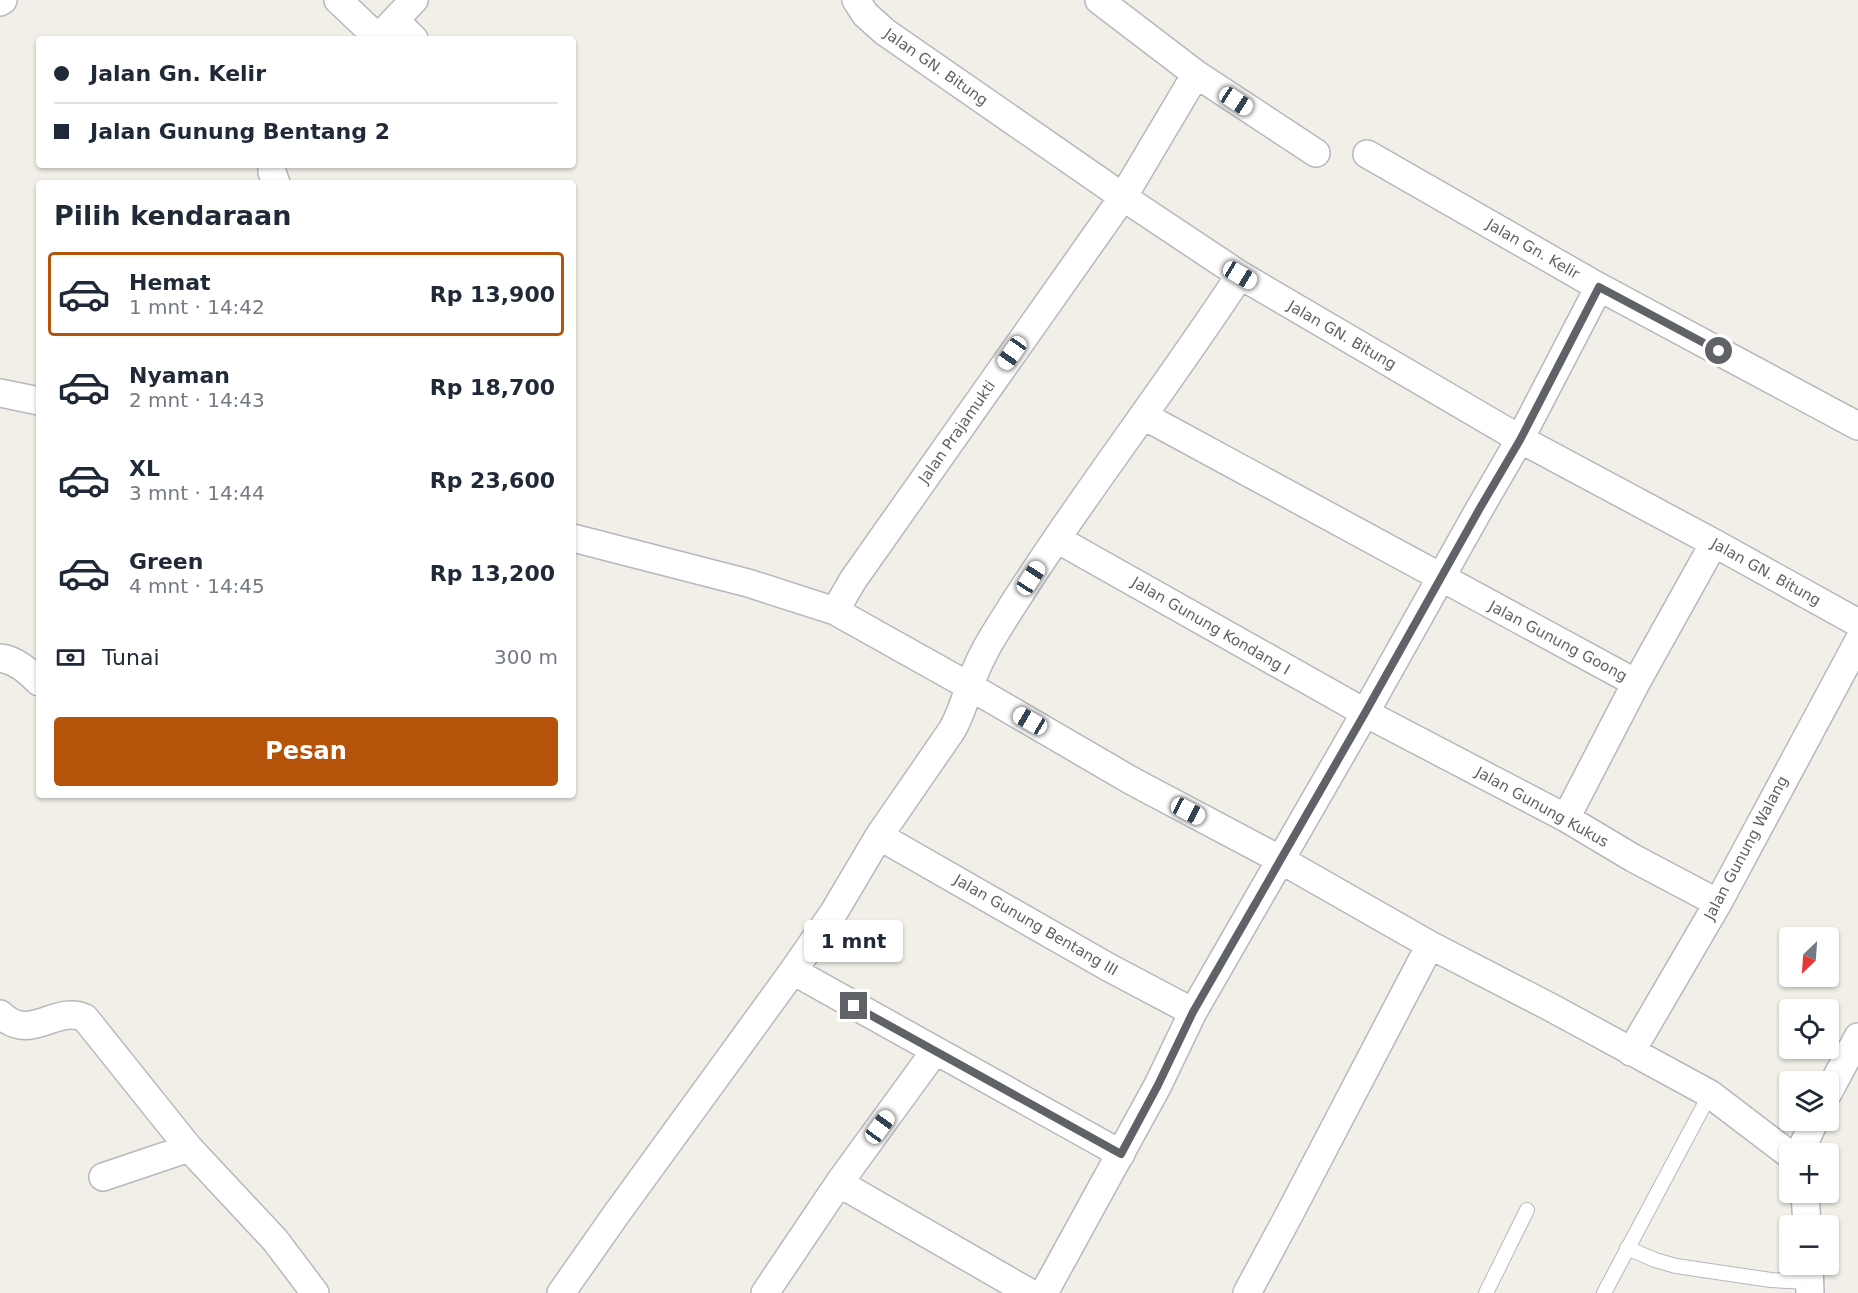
<!DOCTYPE html>
<html lang="id">
<head>
<meta charset="utf-8">
<style>
  :root { --surface:#fff; --page:#f2f2f3; --text:#1f2937; --muted:#747a83; --line:#e0e1e3; --accent:#b45309 }
  body { margin:0; font-family:"DejaVu Sans",sans-serif; background:var(--page); color:var(--text); height:100vh; display:flex; flex-direction:column; font-size:22px; white-space:nowrap }
  * { box-sizing:border-box; margin:0 }
  p { font-size:20px; color:var(--muted) }
  .icon { flex:none; width:33px; height:33px; fill:none; stroke:currentColor; stroke-width:2; stroke-linecap:round; stroke-linejoin:round }
  .map { position:relative; flex:1; overflow:hidden }
  .details { position:absolute; left:36px; top:180px; width:540px; height:618px; display:flex; flex-direction:column; background:var(--surface); border-radius:6px; box-shadow:0 2px 4px #0004 }
  .details>* { flex:none }
  .guide { position:absolute; left:36px; top:36px; width:540px; height:132px; border-radius:6px; box-shadow:0 2px 4px #0004; display:grid; align-content:center; height:132px; padding:0 18px; background:var(--surface) }
  .needle { width:39px; rotate:205deg }
  .buttons { position:absolute; left:1779px; top:927px; display:grid; gap:12px }
  .buttons a { display:grid; place-items:center; width:60px; height:60px; border-radius:6px; background:var(--surface); box-shadow:0 2px 4px #0004; font-size:30px }
  .end { position:absolute; width:27px; height:27px; margin:-14px; border:8px solid #5f6368; background:#fff; box-shadow:0 0 0 3px #fff }
  .from { border-radius:50% }
  .bubble { position:absolute; height:42px; border-radius:6px; background:var(--surface); box-shadow:0 2px 4px #0004; font-size:20px; font-weight:700; line-height:42px; text-align:center }
  .car { position:absolute; width:18px; height:36px; margin:-18px -9px; border-radius:8px; box-shadow:0 0 4px 2px #0007; background:linear-gradient(#fff 24%,#345 0 40%,#fff 0 76%,#345 0 86%,#fff 0) }
  .guide b { display:flex; align-items:center; gap:21px; height:57px; font-size:22px }
  .guide b+b { border-top:2px solid var(--line) }
  .guide i { width:15px; height:15px; background:var(--text) }
  ul { padding:0; list-style:none }
  li { display:flex; align-items:center; gap:18px; height:84px; margin:0 12px 9px; padding:0 6px; border:3px solid transparent; border-radius:6px }
  li div { flex:1 }
  li b { display:block; font-size:22px }
  li em { font-style:normal; font-weight:700 }
  li.current { border-color:var(--accent) }
  li>.icon { width:54px; height:54px; stroke-width:1.5 }
  h2 { padding:0 18px; font-size:27px; line-height:72px }
  .pay { display:flex; align-items:center; gap:15px; height:66px; padding:0 18px; font-size:22px }
  .pay p { margin-inline-start:auto }
  .button { display:flex; gap:12px; margin-top:auto; padding:12px 18px }
  .button a { flex:1; height:69px; border-radius:6px; background:var(--accent); color:#fff; font-size:24px; font-weight:700; line-height:69px; text-align:center }
  .map>svg:first-child { display:block }
  .lines { fill:none; stroke-linecap:round; stroke-linejoin:round }
  .service-casing { stroke:#b5b8bc; stroke-width:16 }
  .minor-casing { stroke:#b5b8bc; stroke-width:30 }
  .service { stroke:#fff; stroke-width:14 }
  .minor { stroke:#fff; stroke-width:27 }
  .route { stroke:#5f6368; stroke-width:8 }
  .labels { text-anchor:middle; stroke-width:6; stroke-linejoin:round; paint-order:stroke }
  .street-label { font-size:15px; fill:#5f6368; stroke:#fff }
</style>
</head>
<body>
<div class="map">
<svg width="1858" height="1293" viewBox="0 0 1858 1293">
  <rect width="100%" height="100%" fill="#f1efe8"/>
  <g class="lines">
    <!-- service casing -->
    <g class="service-casing">
      <path id="service" d="M1627,1248L1655,1260L1676,1266L1771,1280L1809,1282
        M1486,1293L1527,1210
        M1604,1293L1710,1094"/>
    </g>
    <!-- minor casing -->
    <g class="minor-casing">
      <path id="minor" d="M338,0L378,38L377,39
        M856,0L865,14L885,32L1123,197L1240,275L1520,439L1714,543L1858,623
        M1099,0L1196,74L1316,153
        M0,2L3,0
        M395,20L414,0
        M378,38L395,20L414,39
        M1367,154L1599,287L1858,426
        M272,165V172L276,183
        M0,393L39,401
        M1144,416L1636,683
        M573,538L748,583L835,611L969,686L1132,781L1281,860L1430,945L1552,1008L1710,1094L1790,1155
        M1057,539L1371,716L1566,818L1633,858L1718,903
        M835,611L853,580L1123,197L1196,74
        M0,658C16,660 28,671 39,682
        M1566,818L1636,683L1714,543
        M879,836L1108,967L1193,1012
        M793,971L1121,1154
        M0,1014C31,1044 55,1004 85,1018L189,1148L275,1240L315,1293
        M1631,1052L1718,903L1858,642
        M1828,1093L1858,1037
        M1799,1154L1815,1120
        M103,1177L189,1148
        M839,1183L1030,1293
        M1805,1192L1807,1226
        M1809,1264L1810,1293
        M561,1293L615,1216L793,971L834,912L879,836L952,730C960,716 964,703 969,688C975,670 984,651 994,635C1070,511 1161,396 1240,275
        M765,1293L839,1183L935,1051
        M1044,1293L1158,1085L1193,1012L1365,713L1480,508L1520,439L1599,287
        M1247,1293L1289,1215L1430,945"/>
    </g>
    <!-- service -->
    <use href="#service" class="service"/>
    <!-- minor -->
    <use href="#minor" class="minor"/>
  </g>
  <g class="lines">
    <!-- route -->
    <path class="route" d="M854,1006L1121,1154L1158,1085L1193,1012L1365,713L1480,508L1520,440L1599,287L1719,351"/>
  </g>
  <g class="labels">
    <!-- street labels -->
    <g class="street-label">
      <text transform="translate(936 67) rotate(35)" y="5">Jalan GN. Bitung</text>
      <text transform="translate(1533 249) rotate(30)" y="5">Jalan Gn. Kelir</text>
      <text transform="translate(1342 335) rotate(30)" y="5">Jalan GN. Bitung</text>
      <text transform="translate(957 432) rotate(-55)" y="5">Jalan Prajamukti</text>
      <text transform="translate(1766 572) rotate(29)" y="5">Jalan GN. Bitung</text>
      <text transform="translate(1211 626) rotate(30)" y="5">Jalan Gunung Kondang I</text>
      <text transform="translate(1558 641) rotate(28)" y="5">Jalan Gunung Goong</text>
      <text transform="translate(1542 807) rotate(29)" y="5">Jalan Gunung Kukus</text>
      <text transform="translate(1746 848) rotate(-62)" y="5">Jalan Gunung Walang</text>
      <text transform="translate(1036 925) rotate(30)" y="5">Jalan Gunung Bentang III</text>
    </g>
  </g>
</svg>
<div class="buttons">
<a><svg class="needle" viewBox="-14 -14 28 28"><path d="M0-13l5 13h-10z" fill="#e53935"/><path d="M0 13l5-13h-10z" fill="#747a83"/></svg></a>
<a><svg class="icon" aria-label="locate" viewBox="0 0 24 24"><circle cx="12" cy="12" r="6"/><path d="M12 2v4M12 18v4M2 12h4M18 12h4"/></svg></a>
<a><svg class="icon" aria-label="layers" viewBox="0 0 24 24"><path d="M12 4l9 5-9 5-9-5zM3 14l9 5 9-5"/></svg></a>
<a>+</a>
<a>−</a>
</div>
<i class="end from" style="left:1719px;top:351px"></i>
<i class="end" style="left:854px;top:1006px"></i>
<div class="bubble" style="left:804px;top:920px;width:99px">1 mnt</div>
<i class="car" style="left:1236px;top:101px;rotate:123deg"></i>
<i class="car" style="left:1240px;top:275px;rotate:121deg"></i>
<i class="car" style="left:1012px;top:353px;rotate:215deg"></i>
<i class="car" style="left:1031px;top:578px;rotate:33deg"></i>
<i class="car" style="left:1030px;top:721px;rotate:300deg"></i>
<i class="car" style="left:1188px;top:811px;rotate:118deg"></i>
<i class="car" style="left:880px;top:1127px;rotate:36deg"></i>
<div class="guide">
<b><i class="from"></i>Jalan Gn. Kelir</b>
<b><i></i>Jalan Gunung Bentang 2</b>
</div>
<section class="details">
<h2>Pilih kendaraan</h2>
<ul>
<li class="current"><svg class="icon" aria-label="car" viewBox="0 0 24 24"><path d="M5 17H2v-5l4-1 3-4h7l3 4 3 1v5h-3M9 17h6M6 11h13"/><circle cx="7" cy="17" r="2"/><circle cx="17" cy="17" r="2"/></svg><div><b>Hemat</b><p>1 mnt · 14:42</p></div><em>Rp 13,900</em></li>
<li><svg class="icon" aria-label="car" viewBox="0 0 24 24"><path d="M5 17H2v-5l4-1 3-4h7l3 4 3 1v5h-3M9 17h6M6 11h13"/><circle cx="7" cy="17" r="2"/><circle cx="17" cy="17" r="2"/></svg><div><b>Nyaman</b><p>2 mnt · 14:43</p></div><em>Rp 18,700</em></li>
<li><svg class="icon" aria-label="car" viewBox="0 0 24 24"><path d="M5 17H2v-5l4-1 3-4h7l3 4 3 1v5h-3M9 17h6M6 11h13"/><circle cx="7" cy="17" r="2"/><circle cx="17" cy="17" r="2"/></svg><div><b>XL</b><p>3 mnt · 14:44</p></div><em>Rp 23,600</em></li>
<li><svg class="icon" aria-label="car" viewBox="0 0 24 24"><path d="M5 17H2v-5l4-1 3-4h7l3 4 3 1v5h-3M9 17h6M6 11h13"/><circle cx="7" cy="17" r="2"/><circle cx="17" cy="17" r="2"/></svg><div><b>Green</b><p>4 mnt · 14:45</p></div><em>Rp 13,200</em></li>
</ul>
<div class="pay"><svg class="icon" aria-label="cash" viewBox="0 0 24 24"><path d="M3 7h18v10H3z"/><circle cx="12" cy="12" r="2"/></svg>Tunai<p>300 m</p></div>
<div class="button"><a>Pesan</a></div>
</section>
</div>
</body>
</html>
